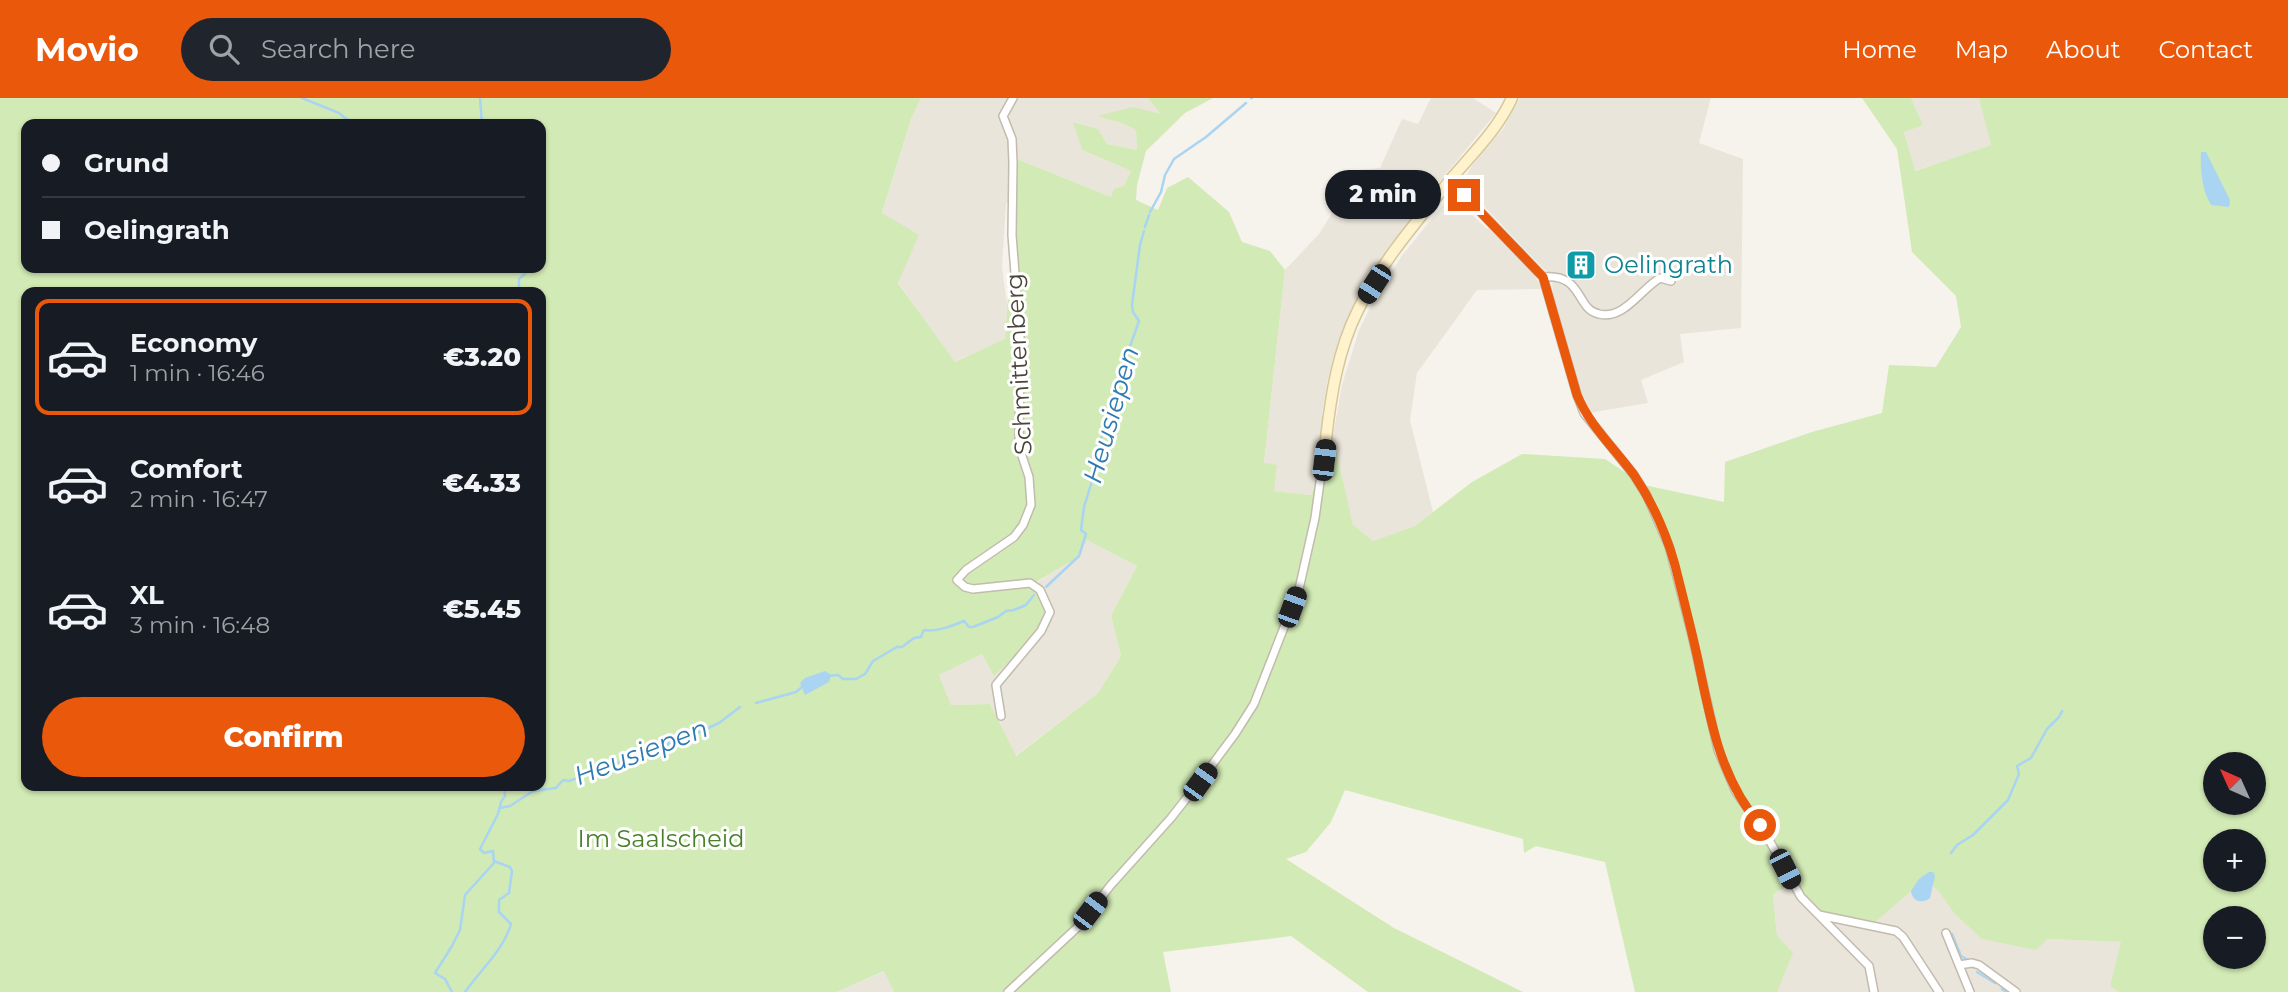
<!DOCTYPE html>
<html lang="en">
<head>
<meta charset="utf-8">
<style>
  :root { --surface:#171b24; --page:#20242c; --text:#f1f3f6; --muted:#9ea1a6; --line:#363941; --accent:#ea580c }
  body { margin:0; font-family:Montserrat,sans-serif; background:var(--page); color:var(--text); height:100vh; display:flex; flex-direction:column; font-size:26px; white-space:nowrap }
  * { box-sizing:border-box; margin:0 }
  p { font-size:23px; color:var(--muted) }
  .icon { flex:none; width:38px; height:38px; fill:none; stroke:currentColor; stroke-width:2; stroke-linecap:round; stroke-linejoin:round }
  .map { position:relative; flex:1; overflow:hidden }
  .sheet { position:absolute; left:21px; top:189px; width:525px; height:504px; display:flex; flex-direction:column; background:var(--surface); border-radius:14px; box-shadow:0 2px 5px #0004 }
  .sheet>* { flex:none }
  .guide { position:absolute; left:21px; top:21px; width:525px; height:154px; border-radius:14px; box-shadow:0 2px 5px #0004; display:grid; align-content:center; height:154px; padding:0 21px; background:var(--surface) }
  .needle { width:46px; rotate:315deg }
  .fabs { position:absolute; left:2203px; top:654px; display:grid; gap:14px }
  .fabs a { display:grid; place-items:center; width:63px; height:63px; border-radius:50%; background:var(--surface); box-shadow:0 2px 5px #0004; font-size:35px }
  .end { position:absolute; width:32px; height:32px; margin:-16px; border:9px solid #ea580c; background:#fff; box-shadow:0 0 0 4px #fff }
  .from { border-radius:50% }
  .bubble { position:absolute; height:49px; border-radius:24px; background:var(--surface); box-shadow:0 2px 5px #0004; font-size:23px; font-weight:800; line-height:49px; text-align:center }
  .car { position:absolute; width:21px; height:42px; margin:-21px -10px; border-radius:9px; box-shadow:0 0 5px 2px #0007; background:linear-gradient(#222 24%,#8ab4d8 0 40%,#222 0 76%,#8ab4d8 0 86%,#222 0) }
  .guide b { display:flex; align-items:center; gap:24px; height:66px; font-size:26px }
  .guide b+b { border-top:2px solid var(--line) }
  .guide i { width:18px; height:18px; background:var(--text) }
  ul { padding:12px 0 0; list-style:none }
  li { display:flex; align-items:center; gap:21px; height:116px; margin:0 14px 10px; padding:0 7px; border:4px solid transparent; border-radius:14px }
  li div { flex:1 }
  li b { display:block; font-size:26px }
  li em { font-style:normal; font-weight:800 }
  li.current { border-color:var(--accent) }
  li>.icon { width:63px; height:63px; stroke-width:1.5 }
  .button { display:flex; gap:14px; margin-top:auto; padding:14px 21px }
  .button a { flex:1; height:80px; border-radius:42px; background:var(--accent); color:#fff; font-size:28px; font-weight:800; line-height:80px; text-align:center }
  header { display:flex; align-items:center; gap:42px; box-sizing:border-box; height:98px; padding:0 35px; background:var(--accent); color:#fff }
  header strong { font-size:33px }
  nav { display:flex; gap:38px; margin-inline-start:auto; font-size:24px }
  .search { width:490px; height:63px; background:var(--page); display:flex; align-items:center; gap:18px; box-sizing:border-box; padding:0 24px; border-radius:38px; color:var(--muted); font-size:26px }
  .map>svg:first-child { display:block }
  .residential { fill:#eae5da }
  .green { fill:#d2eab5; fill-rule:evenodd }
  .water { fill:#a9d4f2 }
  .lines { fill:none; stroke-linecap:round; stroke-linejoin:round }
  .stream { stroke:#a9d4f2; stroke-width:2.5 }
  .street-casing { stroke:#c2bbae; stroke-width:10 }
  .secondary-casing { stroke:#d6c79b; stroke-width:13 }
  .street { stroke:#fff; stroke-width:7 }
  .secondary { stroke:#fff3cd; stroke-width:10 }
  .route { stroke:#ea580c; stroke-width:9 }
  .labels { text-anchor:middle; stroke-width:6; stroke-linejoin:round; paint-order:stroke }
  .culture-label { font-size:24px; fill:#0d838f; stroke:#fff; text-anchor:start }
  .street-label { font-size:24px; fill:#4b4439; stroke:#fff }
  .park-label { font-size:24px; fill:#4a7f2a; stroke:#fff }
  .water-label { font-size:26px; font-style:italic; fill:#2e7ab2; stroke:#fff }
</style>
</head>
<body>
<header>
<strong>Movio</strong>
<div class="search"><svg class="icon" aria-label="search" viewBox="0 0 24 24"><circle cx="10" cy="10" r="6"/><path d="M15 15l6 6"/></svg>Search here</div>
<nav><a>Home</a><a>Map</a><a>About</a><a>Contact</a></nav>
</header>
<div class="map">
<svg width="2288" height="894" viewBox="0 0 2288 894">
  <rect width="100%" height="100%" fill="#f6f3ec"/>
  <!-- residential -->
  <path class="residential" d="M921,0H1008L999,15L1001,26H1004L1009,42L1010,100L1006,106L1002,169L1007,207L1005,242L954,264L898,184L882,116L911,21Z
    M1017,0H1148L1162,16L1099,18L1122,25L1136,32L1137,52L1107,46L1098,31L1074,24L1082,52L1131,73L1124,88L1111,99L1017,61L1013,32L1008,19Z
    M1431,0H1473L1496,15L1423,104L1361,193L1354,207L1335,253L1328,281L1322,315L1323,336L1320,375L1311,397L1274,393L1264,366L1285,172L1319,136L1359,72L1380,70L1402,21L1418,26Z
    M1520,0H1711L1699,45L1743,61L1741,230L1680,236L1684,264L1641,282L1648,305L1589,315L1580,292L1554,206L1552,186L1554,181L1527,154L1471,94L1468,87V75L1471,69L1503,31Z
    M1911,0H1979L1992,47L1914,73L1904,33L1923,27Z
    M1451,97L1487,131L1489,130L1533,174L1542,191L1477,192L1417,275L1410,322L1433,414L1415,428L1373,443L1353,428L1333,338L1342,287L1359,232L1373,204L1401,159Z
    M1087,442L1137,468L1111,518L1121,558L1098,595L1015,658L990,606L951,607L939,577L982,556L994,577L1031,488L1074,461Z
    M1925,781L1940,795L1953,814L2047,841L2122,844L2110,887L2119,894H1777V838L1773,796L1789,788L1812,805Z
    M885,873L894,894H837Z"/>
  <!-- green -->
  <path class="green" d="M0,0H921L911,21L882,115L919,137L898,185L955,264L1005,241L1017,61L1111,99L1114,91L1124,88L1131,73L1082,52L1073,24L1098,31L1107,46L1137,52L1136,32L1122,25L1097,18L1133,9L1161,16L1148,0H1213L1185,15L1146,53L1137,87L1136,102L1158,112L1167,90L1188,79L1229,114L1242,144L1270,153L1285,172L1264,365L1277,367L1274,393L1311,397L1333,338L1353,427L1373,443L1415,428L1472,384L1522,356L1605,361L1644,387L1724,404L1725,364L1812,334L1882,315L1889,267L1936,269L1961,229L1956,198L1912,154L1897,51L1862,0H1911L1923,27L1904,34L1915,73L1991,47L1979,0H2288V894H2119L2110,888L2121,844L2047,841L2036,852L1982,841L1953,814L1940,795L1925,781L1874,825L1822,816L1812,806L1796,784L1769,731L1749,706L1739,707L1763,740L1789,788L1773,796L1777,838L1793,855L1777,894H1635L1605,764L1536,748L1524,755L1523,741L1345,692L1331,724L1306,754L1286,761L1394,830L1523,894H1368L1291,838L1163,854L1171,894H894L884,873L837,894H0ZM26,26H541V170H26ZM26,194H541V688H26ZM1087,442L1137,468L1111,518L1121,558L1098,595L1016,658L990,606L951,607L939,577L982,556L994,578C1008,563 1040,537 1044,517C1046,505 1038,496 1031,487L1075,461ZM2216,667H2254V705H2216ZM2216,744H2254V782H2216ZM2216,821H2254V859H2216Z"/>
  <!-- water -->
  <path class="water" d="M2201,54H2206L2230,102L2229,109L2211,107C2202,92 2200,72 2201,54Z
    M825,573L831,577L829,584L805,597L800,585L805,580Z
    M1929,774H1933L1935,778L1930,800C1923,806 1912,804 1911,793L1919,781Z"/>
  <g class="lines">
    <!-- stream -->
    <path class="stream" d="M302,0L339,15L345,20L357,26
      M480,0L482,26
      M1251,0H1252
      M1150,114L1161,94L1165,77L1174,61L1206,39L1246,5
      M1145,129L1149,117
      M519,194V181L525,176L524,170
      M1046,489L1079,458L1086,436L1081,432L1084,409L1097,367L1095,354L1106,329L1108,319L1111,315L1122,271L1139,223L1133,214L1132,207L1140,147L1144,133
      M829,578L838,577L843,581H856L865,576L873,563L897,549H902L914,540L921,539L924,532C937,534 952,528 964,523L969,529H973L998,519L1006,513L1014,512L1026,507L1034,497
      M756,605L796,594L803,588
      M500,710L510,708L533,693L556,690L563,682L569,683L616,666L630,657C634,657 637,659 641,659C655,658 669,643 682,638L687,640L719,625L740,609
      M1951,755L1957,747L1973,737L2008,702L2019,676L2017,668L2031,660L2047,631L2059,619L2062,613
      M1952,836L1961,858L1968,862
      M1977,874L1995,885
      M2002,891L2006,894
      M452,894L445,881L435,875L452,848L460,832L465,797L494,765L493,753L484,755L480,751L498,716L501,704L505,698L504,688
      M465,894C480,873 504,851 511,826L499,814V802L509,795L512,773L510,769L494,763"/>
    <!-- street casing -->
    <g class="street-casing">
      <path id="street" d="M1450,82L1543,179L1577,297L1584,315L1634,377L1647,398L1669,448L1692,537L1718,652L1736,694L1768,740L1801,799L1869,868L1874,894
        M1543,179C1584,175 1575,211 1599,216C1624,222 1641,191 1660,180L1671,183
        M1001,618L996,587L1041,533L1050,514L1040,492L1030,485L973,491L965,489L957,482L966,472L1014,439L1023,427L1031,407L1029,379L1019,349L1020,239L1012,137L1013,65L1012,41L1003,18L1013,0
        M1819,817L1896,833L1903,839L1939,894
        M1946,835L1970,894
        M1959,867L1972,865L1979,867L2016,894
        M1008,894L1081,826L1110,788L1171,720L1200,683L1235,636L1254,606L1299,491L1315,420L1326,341"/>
    </g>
    <!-- secondary casing -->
    <g class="secondary-casing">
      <path id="secondary" d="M1326,341C1331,296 1338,252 1358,212C1381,164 1418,122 1451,81C1473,55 1498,31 1512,0"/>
    </g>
    <!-- street -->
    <use href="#street" class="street"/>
    <!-- secondary -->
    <use href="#secondary" class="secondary"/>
  </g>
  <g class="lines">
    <!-- route -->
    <path class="route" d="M1464,97L1543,179L1577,297C1590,328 1614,350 1634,377C1653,405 1666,435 1675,467C1683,499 1691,530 1698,562C1710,621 1720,680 1760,727"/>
  </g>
  <!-- icons -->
  <defs>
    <g id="building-square" transform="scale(1.575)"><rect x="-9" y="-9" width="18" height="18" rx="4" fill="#0f9aa8" stroke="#fff"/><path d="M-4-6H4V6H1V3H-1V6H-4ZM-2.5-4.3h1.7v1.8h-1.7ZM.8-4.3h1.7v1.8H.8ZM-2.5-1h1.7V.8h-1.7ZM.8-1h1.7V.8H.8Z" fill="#fff"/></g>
  </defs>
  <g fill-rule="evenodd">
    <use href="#building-square" x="1581" y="167"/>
  </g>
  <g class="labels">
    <!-- culture labels -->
    <g class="culture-label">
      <text x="1604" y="175">Oelingrath</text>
    </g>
    <!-- street labels -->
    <g class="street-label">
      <text transform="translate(1019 266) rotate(-93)" y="8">Schmittenberg</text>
    </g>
    <!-- park labels -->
    <g class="park-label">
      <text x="661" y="749">Im Saalscheid</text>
    </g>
    <!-- water labels -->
    <g class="water-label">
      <text transform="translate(1111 317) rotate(-74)" y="9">Heusiepen</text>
      <text transform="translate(641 654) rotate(-21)" y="9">Heusiepen</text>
    </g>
  </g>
</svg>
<div class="fabs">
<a><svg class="needle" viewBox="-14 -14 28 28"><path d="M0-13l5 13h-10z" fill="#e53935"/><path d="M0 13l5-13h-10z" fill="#9ea1a6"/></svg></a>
<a>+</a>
<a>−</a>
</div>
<i class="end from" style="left:1760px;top:727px"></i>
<i class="end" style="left:1464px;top:97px"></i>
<div class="bubble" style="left:1325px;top:72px;width:116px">2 min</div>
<i class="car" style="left:1374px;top:186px;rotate:213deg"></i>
<i class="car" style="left:1324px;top:362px;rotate:7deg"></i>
<i class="car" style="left:1292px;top:509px;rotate:20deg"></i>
<i class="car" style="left:1200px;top:684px;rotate:36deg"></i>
<i class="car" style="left:1785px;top:771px;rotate:153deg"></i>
<i class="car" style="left:1090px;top:813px;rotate:37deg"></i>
<div class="guide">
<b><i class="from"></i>Grund</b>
<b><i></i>Oelingrath</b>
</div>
<section class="sheet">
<ul>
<li class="current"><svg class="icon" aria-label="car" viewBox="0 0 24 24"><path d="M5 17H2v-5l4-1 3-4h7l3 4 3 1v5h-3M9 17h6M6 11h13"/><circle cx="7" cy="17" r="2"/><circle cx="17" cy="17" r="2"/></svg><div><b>Economy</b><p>1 min · 16:46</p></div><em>€3.20</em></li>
<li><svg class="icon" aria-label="car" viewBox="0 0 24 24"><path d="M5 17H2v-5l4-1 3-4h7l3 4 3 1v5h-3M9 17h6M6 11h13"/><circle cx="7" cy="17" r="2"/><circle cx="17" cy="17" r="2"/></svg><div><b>Comfort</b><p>2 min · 16:47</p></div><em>€4.33</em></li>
<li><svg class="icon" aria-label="car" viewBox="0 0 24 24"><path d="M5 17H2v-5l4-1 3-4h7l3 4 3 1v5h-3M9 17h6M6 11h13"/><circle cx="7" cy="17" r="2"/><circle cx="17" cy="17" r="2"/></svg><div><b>XL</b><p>3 min · 16:48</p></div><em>€5.45</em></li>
</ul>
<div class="button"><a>Confirm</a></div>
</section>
</div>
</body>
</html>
